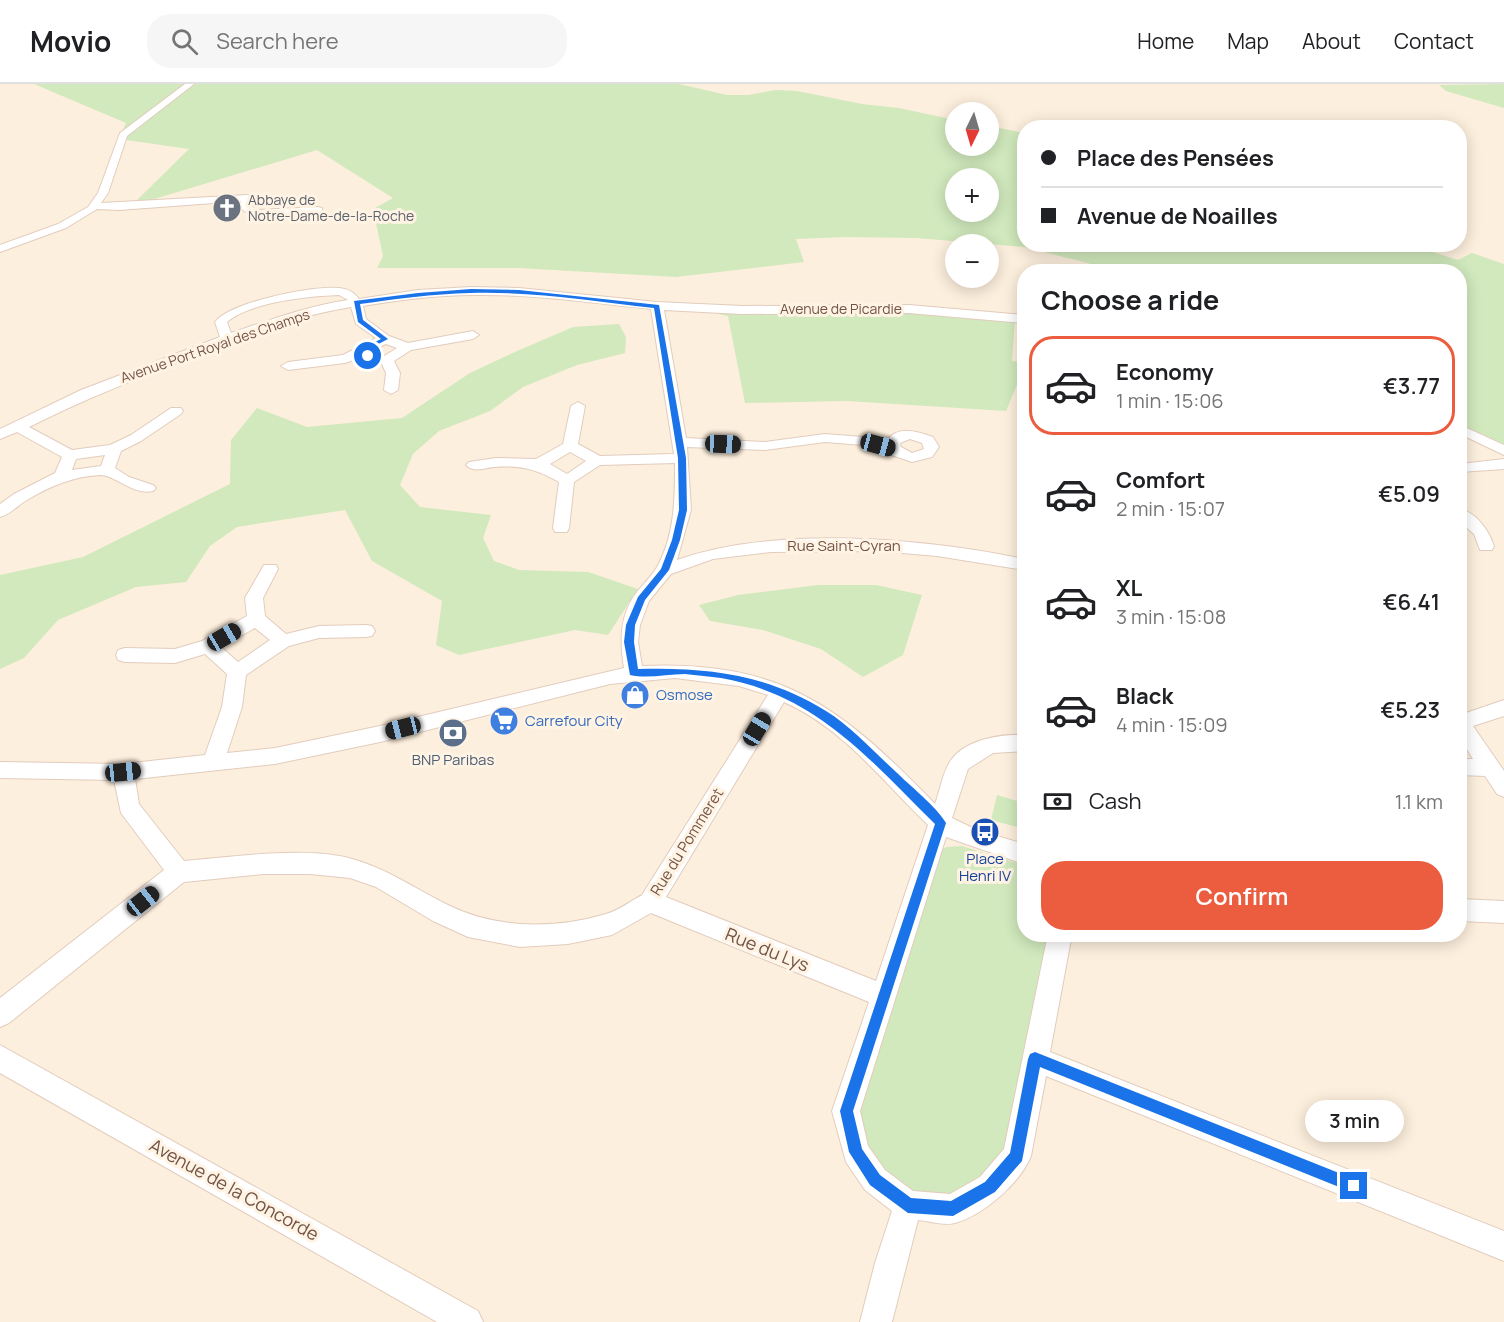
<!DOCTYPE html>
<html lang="en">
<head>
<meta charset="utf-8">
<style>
  :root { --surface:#fff; --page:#f6f6f6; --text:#202124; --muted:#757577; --line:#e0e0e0; --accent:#eb5d3e }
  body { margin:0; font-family:Manrope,sans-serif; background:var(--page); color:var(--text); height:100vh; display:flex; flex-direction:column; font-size:22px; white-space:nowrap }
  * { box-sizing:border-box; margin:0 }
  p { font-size:20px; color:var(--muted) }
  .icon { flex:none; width:33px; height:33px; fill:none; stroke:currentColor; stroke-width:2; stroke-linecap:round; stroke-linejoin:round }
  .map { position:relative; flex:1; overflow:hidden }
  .panel { position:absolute; left:1017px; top:180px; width:450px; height:678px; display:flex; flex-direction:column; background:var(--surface); border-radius:24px; box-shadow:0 3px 15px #0003 }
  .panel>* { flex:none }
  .hud { position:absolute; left:1017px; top:36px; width:450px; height:132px; border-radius:24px; box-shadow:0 3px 15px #0003; display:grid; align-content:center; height:132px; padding:0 24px; background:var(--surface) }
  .needle { width:39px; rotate:185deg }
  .controls { position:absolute; left:945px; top:18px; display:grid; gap:12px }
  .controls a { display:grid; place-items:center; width:54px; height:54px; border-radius:50%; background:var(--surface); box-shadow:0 3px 15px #0003; font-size:30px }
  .end { position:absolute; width:27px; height:27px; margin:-14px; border:8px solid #1a73e8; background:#fff; box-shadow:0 0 0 3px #fff }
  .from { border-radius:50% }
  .bubble { position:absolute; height:42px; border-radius:21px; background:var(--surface); box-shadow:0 3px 15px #0003; font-size:20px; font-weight:600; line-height:42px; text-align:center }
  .car { position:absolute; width:18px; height:36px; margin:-18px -9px; border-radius:8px; box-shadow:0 0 4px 2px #0007; background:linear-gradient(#222 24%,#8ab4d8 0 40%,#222 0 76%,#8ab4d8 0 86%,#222 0) }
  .hud b { display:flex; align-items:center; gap:21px; height:57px; font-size:22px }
  .hud b+b { border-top:2px solid var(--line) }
  .hud i { width:15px; height:15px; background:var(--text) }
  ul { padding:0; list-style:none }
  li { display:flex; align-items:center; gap:18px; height:99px; margin:0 12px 9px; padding:0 12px; border:3px solid transparent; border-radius:24px }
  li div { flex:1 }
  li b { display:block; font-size:22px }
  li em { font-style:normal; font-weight:600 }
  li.on { border-color:var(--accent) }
  li>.icon { width:54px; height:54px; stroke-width:1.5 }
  h2 { padding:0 24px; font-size:27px; line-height:72px }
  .pay { display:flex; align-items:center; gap:15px; height:66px; padding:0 24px; font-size:22px }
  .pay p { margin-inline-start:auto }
  .button { display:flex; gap:12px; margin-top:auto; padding:12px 24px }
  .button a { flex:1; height:69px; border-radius:24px; background:var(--accent); color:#fff; font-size:24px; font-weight:600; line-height:69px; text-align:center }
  header { display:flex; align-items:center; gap:36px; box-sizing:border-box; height:84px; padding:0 30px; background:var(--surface); border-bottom:2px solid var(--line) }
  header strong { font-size:28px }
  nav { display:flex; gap:33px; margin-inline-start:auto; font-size:21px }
  .search { width:420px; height:54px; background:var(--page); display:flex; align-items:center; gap:15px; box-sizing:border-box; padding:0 21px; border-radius:24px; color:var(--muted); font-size:22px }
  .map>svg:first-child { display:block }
  .green { fill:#d1e9bd; fill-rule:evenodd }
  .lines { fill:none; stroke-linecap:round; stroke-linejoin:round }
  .minor-casing { stroke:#e2ccbd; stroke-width:2 }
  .minor { fill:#fff; fill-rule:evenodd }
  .route { fill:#1a73e8 }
  .labels { text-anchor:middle; stroke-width:6; stroke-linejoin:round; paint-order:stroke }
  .far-worship-label { font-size:14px; fill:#5b616d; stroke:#fff3e4; text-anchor:start }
  .far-street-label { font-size:14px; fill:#725346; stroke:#fff3e4 }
  .street-label { font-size:15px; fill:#725346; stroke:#fff3e4 }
  .shop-label { font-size:15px; fill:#366cbe; stroke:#fff3e4; text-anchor:start }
  .service-label { font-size:15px; fill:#4e5e75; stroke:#fff3e4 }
  .transit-label { font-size:15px; fill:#164399; stroke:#fff3e4 }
  .near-street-label { font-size:18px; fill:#725346; stroke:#fff3e4 }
</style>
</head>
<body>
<header>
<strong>Movio</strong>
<div class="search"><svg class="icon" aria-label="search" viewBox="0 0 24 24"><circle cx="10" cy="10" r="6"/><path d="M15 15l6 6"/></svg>Search here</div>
<nav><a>Home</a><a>Map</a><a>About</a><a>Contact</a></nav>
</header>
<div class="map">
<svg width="1504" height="1238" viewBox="0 0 1504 1238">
  <rect width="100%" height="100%" fill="#fdefdd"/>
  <!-- green -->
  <path class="green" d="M34,0H679L727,11H748L776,6L797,7L862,20L899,24L955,36L956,62H988L989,42L1024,49V160H1407L1458,176L1472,169L1504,180V361L1460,342V188H1123L1024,163L916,154L845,153L796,155L804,178L676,193L518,184H377L383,172L373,125L393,114L317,66L131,122L189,65L119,55L126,39ZM956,94H988V128H956Z
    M1504,0V24L1446,7L1439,1Z
    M850,225L1015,235L1012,277L1024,279V284L1006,327L847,317L745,319L728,232L718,230Z
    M619,240L626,253L625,269L577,281L523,303L490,327L439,347L413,370L400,401L420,423L491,431L483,454L494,477L519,486L588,488L638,505L608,551L575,546L459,571L436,561L442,517L372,477L345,426L237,443L210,462L186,498L136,503L58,536L24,574L0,585V491L83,473L230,400L231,356L257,324L307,343L402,334L470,289L515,268L573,243Z
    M818,501H876L922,511L903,571L863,593L821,565L763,546L710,537L699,521L738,511Z
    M997,711L1024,719V745L991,736Z
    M962,762L1024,781V850L1050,851L1004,1071L982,1096L959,1109L928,1114L903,1105L877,1078L864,1058L859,1038L860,1011L937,769L946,763Z"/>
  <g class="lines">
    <!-- minor casing -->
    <g class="minor-casing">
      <path id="minor" d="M185,0H194L127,52L108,109L101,119L248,111L253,114L249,121L258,126L318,123L322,124V128C299,133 259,140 240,124L241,117L119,126L97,125L66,144L0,168V161L58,140L88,123L98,109L120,49Z
        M471,203L519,204L657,218L742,222L909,221L1024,231V239L909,229L742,230L664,226L686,354L765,358L825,350L863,353L885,358C898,341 915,347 933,353L939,363L932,373L912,378L863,361L825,358L765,366L687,363L691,426L677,476C776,441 923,454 1024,475V486L937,472L879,467L771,468L713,475L671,490L649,517L640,541L638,558L642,582C783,576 842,624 935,720C940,707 943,687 951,676C966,655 1001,650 1024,651V667L993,669L968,685L952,734L977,746L1024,760V780L946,753L860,1027L868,1062L885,1086L913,1107L950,1110L980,1093L1004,1065L1048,850H1072L1050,968L1504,1147V1177L1046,992L1031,1072C1020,1099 984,1131 955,1139C945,1142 929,1137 918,1136L892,1238H860L875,1179L892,1127L865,1106L846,1078L832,1027L869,918L651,829L612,851L568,860L520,863L468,853L433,837L376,803L350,794L310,790H263L184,798L9,939L0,943V914L164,786L121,729L114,696L0,694V678L123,680L205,671L222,623L227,590L205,570L175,579L125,578L118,576L116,571L118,566L125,564L175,565L202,557L247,532L245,514L264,481H276L278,485L263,514L265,532L286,550L319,542L366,541L372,542L375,547L372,552L366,553L319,554L289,562L246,591L242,623L227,669L275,664L380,642L624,584C620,558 619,531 637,508C643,500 652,492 657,483C675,451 675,414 675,379L600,381L574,398L569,444L567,448H555L553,444L559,398C536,385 521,381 494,383C484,384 474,389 466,381L469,378L496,374L536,375L563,360L571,322L578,318L585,322L578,360L600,372L674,370L651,225C592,219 532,210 473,211C436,211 399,216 363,222L366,235L389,252L408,259L473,247L479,251L473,255L411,266L394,277L400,289L398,306L391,310L384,306L386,289L382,280L373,279L362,273L345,279L288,286L281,282L288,278L343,271L376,254L356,240L351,223C300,231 250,250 202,269C143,292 85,315 29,343L72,366L110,361L131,351L171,324H181L183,327L181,330L141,357L121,367L115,384L129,393L153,401L156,404L153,407C135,412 114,391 101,391C74,392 50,402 27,416C18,421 11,430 0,433V420L14,410L55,389L62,373L17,348L0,355V345L81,306L220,253L215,238C230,218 314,201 339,204C348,205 354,208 359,215L418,206ZM339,211L348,216C308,222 270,236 231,249L227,238C250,218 309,212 339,211ZM386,260L397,264L384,272L371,267ZM910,355L922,359L924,365L912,369L901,363L900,359ZM570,368L586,377L567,390L550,380ZM105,371L101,382L72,386L76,375ZM255,544L270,556L238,578L221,563ZM675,594L739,602L768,611L642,811C631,817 618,827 606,830C556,845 498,845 450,822C417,806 388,785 352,775C307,762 232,773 184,777L139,720L135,695L275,680L380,658L610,600ZM784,618C843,644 883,698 928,741L876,897L666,813Z
        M1460,341L1504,361V371L1460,350Z
        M1504,375V385L1460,388V380Z
        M1460,425C1477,429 1489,447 1494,462L1492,466H1480L1474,450L1460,438Z
        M1504,616V632L1473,642L1504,687V713L1497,710L1485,692L1460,691V675H1473L1460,654V631Z
        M1460,815L1504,817V839L1460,837Z
        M0,961L478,1227L483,1238H437L0,989Z"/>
    </g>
    <!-- minor -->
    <use href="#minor" class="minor"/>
  </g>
  <!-- route -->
  <path class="route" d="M471,205L519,206L659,221L686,374L687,426L680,456L669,486L645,516L635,541L634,558L638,585C707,583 766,590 826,627C852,643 873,667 895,687C910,702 936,722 946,739L853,1027L862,1065L880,1091L911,1114L951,1117L985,1098L1010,1069L1028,975L1030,970L1035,968L1359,1097L1361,1102L1359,1107L1354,1109L1040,983L1022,1077L995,1108L953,1132L908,1129L870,1101L849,1068L840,1027L935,740C870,676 817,611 721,594C710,593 697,591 685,590C667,590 648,595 630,591L624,558L626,541L638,513L661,485L672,456L679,426L678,374L654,224C593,217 531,207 470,209C433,210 396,215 360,220L363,236L388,255L367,266L371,273H366L359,268L363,264L381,255L358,238L354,217L418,209Z"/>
  <!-- icons -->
  <defs>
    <g id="church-disc" transform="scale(1.5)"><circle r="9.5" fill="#6b7280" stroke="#fff3e4"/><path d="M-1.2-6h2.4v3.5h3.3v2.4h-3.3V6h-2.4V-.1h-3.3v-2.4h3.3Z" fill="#fff"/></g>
    <g id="shop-disc" transform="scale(1.5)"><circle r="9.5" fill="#3f7fe0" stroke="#fff3e4"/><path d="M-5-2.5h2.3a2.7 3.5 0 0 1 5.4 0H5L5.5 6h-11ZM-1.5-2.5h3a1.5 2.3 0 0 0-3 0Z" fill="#fff"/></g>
    <g id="supermarket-disc" transform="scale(1.5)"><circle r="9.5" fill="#3f7fe0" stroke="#fff3e4"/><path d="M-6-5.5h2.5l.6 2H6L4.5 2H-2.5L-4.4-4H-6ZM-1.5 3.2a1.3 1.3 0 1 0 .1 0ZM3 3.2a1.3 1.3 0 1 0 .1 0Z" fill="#fff"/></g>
    <g id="bank-disc" transform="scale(1.5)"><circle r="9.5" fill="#5c6f8a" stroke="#fff3e4"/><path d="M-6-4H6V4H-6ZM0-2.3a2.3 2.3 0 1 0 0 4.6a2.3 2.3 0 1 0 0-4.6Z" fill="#fff"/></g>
    <g id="bus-disc" transform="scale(1.5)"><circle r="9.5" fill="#1a4fb4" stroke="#fff3e4"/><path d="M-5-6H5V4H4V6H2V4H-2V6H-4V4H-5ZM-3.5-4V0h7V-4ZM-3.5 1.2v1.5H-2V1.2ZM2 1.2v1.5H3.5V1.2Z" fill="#fff"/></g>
  </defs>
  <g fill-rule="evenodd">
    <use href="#church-disc" x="227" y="124"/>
    <use href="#shop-disc" x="635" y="611"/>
    <use href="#supermarket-disc" x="504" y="637"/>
    <use href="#bank-disc" x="453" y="649"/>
    <use href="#bus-disc" x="985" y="748"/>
  </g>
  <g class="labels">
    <!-- far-worship labels -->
    <g class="far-worship-label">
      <text x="248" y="121">Abbaye de<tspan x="248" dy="16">Notre-Dame-de-la-Roche</tspan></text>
    </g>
    <!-- far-street labels -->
    <g class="far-street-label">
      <text x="841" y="230">Avenue de Picardie</text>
      <text transform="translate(215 262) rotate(-19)" y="5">Avenue Port Royal des Champs</text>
    </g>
    <!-- street labels -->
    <g class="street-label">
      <text x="844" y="467">Rue Saint-Cyran</text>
      <text transform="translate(687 758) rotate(-58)" y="5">Rue du Pommeret</text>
    </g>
    <!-- shop labels -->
    <g class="shop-label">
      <text x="656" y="616">Osmose</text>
      <text x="525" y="642">Carrefour City</text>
    </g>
    <!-- service labels -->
    <g class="service-label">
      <text x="453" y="681">BNP Paribas</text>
    </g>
    <!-- transit labels -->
    <g class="transit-label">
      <text x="985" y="780">Place<tspan x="985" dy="17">Henri IV</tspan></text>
    </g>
    <!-- near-street labels -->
    <g class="near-street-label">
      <text transform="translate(767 866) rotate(22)" y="6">Rue du Lys</text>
      <text transform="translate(234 1106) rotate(29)" y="6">Avenue de la Concorde</text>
    </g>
  </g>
</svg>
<div class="controls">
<a><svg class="needle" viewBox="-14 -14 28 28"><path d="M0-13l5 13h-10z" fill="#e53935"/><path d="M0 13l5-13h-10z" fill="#757577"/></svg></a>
<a>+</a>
<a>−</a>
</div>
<i class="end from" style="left:368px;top:272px"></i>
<i class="end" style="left:1354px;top:1102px"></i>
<div class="bubble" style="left:1305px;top:1016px;width:99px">3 min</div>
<i class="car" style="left:723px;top:360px;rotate:92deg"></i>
<i class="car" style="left:878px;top:361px;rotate:105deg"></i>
<i class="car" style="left:224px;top:553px;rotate:60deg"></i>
<i class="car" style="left:403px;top:644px;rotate:256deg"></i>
<i class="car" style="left:757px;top:645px;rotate:31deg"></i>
<i class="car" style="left:123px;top:688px;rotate:84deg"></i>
<i class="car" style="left:143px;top:817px;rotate:52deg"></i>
<div class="hud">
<b><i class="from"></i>Place des Pensées</b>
<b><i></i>Avenue de Noailles</b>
</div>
<section class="panel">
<h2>Choose a ride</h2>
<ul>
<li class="on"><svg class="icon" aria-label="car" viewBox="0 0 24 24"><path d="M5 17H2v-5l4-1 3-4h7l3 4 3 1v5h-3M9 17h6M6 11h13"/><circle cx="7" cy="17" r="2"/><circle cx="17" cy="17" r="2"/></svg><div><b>Economy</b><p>1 min · 15:06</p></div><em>€3.77</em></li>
<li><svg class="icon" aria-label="car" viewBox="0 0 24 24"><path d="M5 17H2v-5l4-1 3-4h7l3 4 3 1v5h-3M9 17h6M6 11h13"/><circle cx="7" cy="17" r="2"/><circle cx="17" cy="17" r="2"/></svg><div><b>Comfort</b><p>2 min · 15:07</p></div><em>€5.09</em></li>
<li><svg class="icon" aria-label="car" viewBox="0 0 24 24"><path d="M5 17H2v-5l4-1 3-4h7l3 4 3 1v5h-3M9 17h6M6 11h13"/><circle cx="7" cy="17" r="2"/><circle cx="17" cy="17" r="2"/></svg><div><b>XL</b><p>3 min · 15:08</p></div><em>€6.41</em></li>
<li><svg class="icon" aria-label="car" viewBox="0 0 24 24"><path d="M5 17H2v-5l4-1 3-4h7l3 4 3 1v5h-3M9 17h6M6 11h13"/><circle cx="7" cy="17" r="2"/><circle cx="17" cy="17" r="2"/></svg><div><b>Black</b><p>4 min · 15:09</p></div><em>€5.23</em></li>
</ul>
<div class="pay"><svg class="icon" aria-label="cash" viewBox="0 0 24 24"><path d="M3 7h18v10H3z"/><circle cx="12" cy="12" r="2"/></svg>Cash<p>1.1 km</p></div>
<div class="button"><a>Confirm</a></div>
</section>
</div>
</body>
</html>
